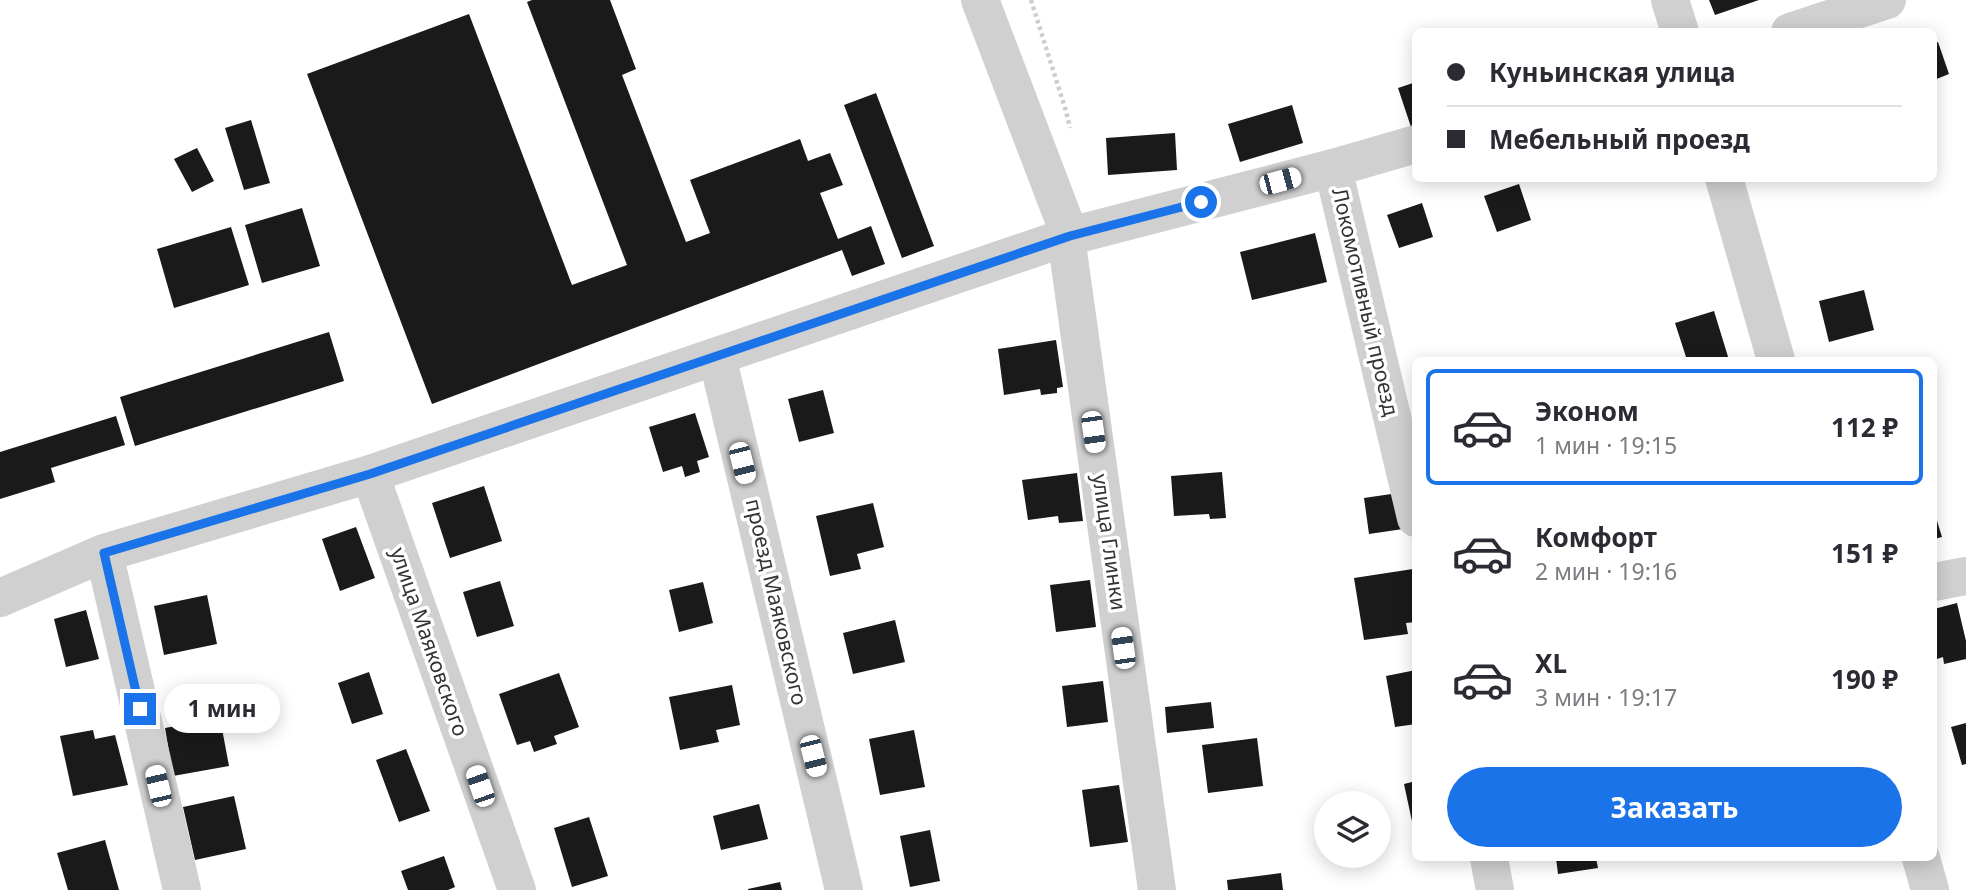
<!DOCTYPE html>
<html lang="ru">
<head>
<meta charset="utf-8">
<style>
  :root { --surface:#fff; --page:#f7f7f7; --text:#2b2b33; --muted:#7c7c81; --line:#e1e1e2; --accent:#1a73e8 }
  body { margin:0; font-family:"Noto Sans",sans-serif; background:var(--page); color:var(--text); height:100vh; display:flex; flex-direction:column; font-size:26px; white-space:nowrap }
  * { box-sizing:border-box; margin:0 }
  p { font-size:23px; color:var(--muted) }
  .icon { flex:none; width:38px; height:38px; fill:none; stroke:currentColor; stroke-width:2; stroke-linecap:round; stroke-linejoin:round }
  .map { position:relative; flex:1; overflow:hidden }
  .details { position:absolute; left:1412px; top:357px; width:525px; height:504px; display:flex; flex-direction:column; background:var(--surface); border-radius:10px; box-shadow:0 4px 18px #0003 }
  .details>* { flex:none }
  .top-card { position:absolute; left:1412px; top:28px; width:525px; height:154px; border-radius:10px; box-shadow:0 4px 18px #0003; display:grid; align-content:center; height:154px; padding:0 35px; background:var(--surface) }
  .buttons { position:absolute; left:1314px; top:791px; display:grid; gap:14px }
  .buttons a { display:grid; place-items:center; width:77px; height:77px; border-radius:50%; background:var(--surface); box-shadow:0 4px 18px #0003; font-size:35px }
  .end { position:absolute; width:32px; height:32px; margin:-16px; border:9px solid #1a73e8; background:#fff; box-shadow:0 0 0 4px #fff }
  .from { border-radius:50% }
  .bubble { position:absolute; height:49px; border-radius:24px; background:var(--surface); box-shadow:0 4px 18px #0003; font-size:23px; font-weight:700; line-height:49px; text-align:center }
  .car { position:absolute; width:21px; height:42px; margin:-21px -10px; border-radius:9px; box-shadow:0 0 5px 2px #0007; background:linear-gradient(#fff 24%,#345 0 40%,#fff 0 76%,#345 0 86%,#fff 0) }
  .top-card b { display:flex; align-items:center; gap:24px; height:66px; font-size:26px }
  .top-card b+b { border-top:2px solid var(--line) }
  .top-card i { width:18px; height:18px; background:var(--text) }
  ul { padding:12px 0 0; list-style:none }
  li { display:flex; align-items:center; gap:21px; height:116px; margin:0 14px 10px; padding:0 21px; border:4px solid transparent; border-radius:10px }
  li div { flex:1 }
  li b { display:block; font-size:26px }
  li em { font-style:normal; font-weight:700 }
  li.active { border-color:var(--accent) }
  li>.icon { width:63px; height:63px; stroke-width:1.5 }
  .button { display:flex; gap:14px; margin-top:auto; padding:14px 35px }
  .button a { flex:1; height:80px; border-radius:42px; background:var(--accent); color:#fff; font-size:28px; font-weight:700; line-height:80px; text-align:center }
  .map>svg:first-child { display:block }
  .building { fill:#1a1a1a }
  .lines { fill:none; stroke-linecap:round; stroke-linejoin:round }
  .path { stroke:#cdcdcd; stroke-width:4.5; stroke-dasharray:3.5 3.5; stroke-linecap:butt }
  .minor { stroke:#d0d0d0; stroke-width:38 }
  .route { stroke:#1a73e8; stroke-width:9 }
  .labels { text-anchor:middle; stroke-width:7; stroke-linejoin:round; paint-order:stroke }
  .street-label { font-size:21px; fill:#333; stroke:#fff }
</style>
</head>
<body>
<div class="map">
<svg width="1966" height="890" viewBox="0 0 1966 890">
  <rect width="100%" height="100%" fill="#fff"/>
  <!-- building -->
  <path class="building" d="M532,0H610L636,69L622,75L686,242L710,233L690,180L800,139L808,161L830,153L843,185L820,193L838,239L871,226L885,264L852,276L842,250L432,404L307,74L469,14L572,285L627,265L527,2Z
    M1709,0H1759L1715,15Z
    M1938,42L1949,74L1934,80V44Z
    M1416,82V126L1411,127L1398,88Z
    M876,93L934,246L902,258L844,105Z
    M1292,105L1303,143L1240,162L1228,124Z
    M251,120L270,183L244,190L225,128Z
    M1175,133L1177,170L1108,175L1106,138Z
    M197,148L214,181L192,192L174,159Z
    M1519,184L1531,220L1497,232L1484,196Z
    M1422,203L1433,237L1399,248L1387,215Z
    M302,208L320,266L262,283L245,225Z
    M231,227L249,285L174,308L157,249Z
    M1315,233L1327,282L1252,300L1240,252Z
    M1864,290L1874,330L1829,342L1819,301Z
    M1714,311L1729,360H1687L1675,323Z
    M329,332L344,381L135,446L120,397Z
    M1056,340L1063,387L1057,388V393L1041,395L1040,389L1004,395L998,349Z
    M823,390L834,433L799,442L788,399Z
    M695,413L709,457L697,461L700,472L685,477L682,466L663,472L649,427Z
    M116,416L125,445L51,468L55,482L0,499V452Z
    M1222,472L1226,518L1210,519L1209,514L1174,516L1171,476Z
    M1077,473L1083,521L1059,523L1058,516L1028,520L1022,480Z
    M484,486L502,541L450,558L432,503Z
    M1398,493L1403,529L1369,534L1364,498Z
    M873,503L884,547L857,554L861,569L830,576L816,516Z
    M1934,511L1942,537L1934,539Z
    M356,527L375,578L340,591L322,539Z
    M1413,569L1416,588V622L1406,623L1408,634L1364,640L1354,578Z
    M1090,580L1096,627L1056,632L1050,585Z
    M500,581L514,626L477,637L463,592Z
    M703,582L713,623L679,632L669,590Z
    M207,595L217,644L164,655L154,606Z
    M1957,603L1966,641V659L1944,664L1943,657L1934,660V609Z
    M86,610L99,659L66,667L54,619Z
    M895,620L905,662L853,674L843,633Z
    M1416,670V724L1395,727L1386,676Z
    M369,672L383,714L352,724L338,683Z
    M559,673L579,727L554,736L557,744L534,752L530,741L517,745L499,694Z
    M1103,681L1108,722L1067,727L1062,686Z
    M732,685L740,725L716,730L719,742L680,750L669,697Z
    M1211,702L1214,728L1167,733L1165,707Z
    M220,718L229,766L173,776L165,728Z
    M1966,723V764L1962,765L1951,727Z
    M93,730L95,739L115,735L128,785L73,796L60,736Z
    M914,730L925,787L880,795L869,739Z
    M1257,738L1263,786L1208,793L1202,745Z
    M406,749L430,811L399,822L376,760Z
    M1416,781V825L1413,826L1404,784Z
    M1119,785L1128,842L1090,847L1082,790Z
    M234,796L246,849L195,860L183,807Z
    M759,804L768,839L721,850L713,816Z
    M589,817L608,876L572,887L554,828Z
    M930,830L940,881L910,887L900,836Z
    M105,840L119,890H68L57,853Z
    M444,856L455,887L448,890H408L401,871Z
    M1556,858H1596L1598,868L1558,874Z
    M1281,873L1283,890H1228L1227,880Z
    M780,882L782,890H748V889Z"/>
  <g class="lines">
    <!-- path -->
    <path class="path" d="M1031,0L1066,111L1070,128"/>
    <!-- minor -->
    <path class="minor" d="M980,0L1070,236L1067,244L1157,890
      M1670,0L1680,32
      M1790,32L1887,0
      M1333,168L1416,518
      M1724,178L1776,360
      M717,356L844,890
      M370,474L517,890
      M104,553L182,890
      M1934,582L1966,576
      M0,598L104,553L370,474L1070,236L1333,168L1416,144
      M1489,858L1495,890
      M1921,858L1930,890"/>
  </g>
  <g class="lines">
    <!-- route -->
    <path class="route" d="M140,709L104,553L370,474L1070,236L1201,202"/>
  </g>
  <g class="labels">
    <!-- street labels -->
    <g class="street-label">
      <text transform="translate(1365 302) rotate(77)" y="7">Локомотивный проезд</text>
      <text transform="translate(1109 542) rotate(82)" y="7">улица Глинки</text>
      <text transform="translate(776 602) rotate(77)" y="7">проезд Маяковского</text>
      <text transform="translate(429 642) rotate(71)" y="7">улица Маяковского</text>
    </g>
  </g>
</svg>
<div class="buttons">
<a><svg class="icon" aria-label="layers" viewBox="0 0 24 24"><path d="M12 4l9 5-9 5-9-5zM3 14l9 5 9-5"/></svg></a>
</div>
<i class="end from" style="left:1201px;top:202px"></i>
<i class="end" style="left:140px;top:709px"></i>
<div class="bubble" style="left:164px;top:684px;width:116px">1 мин</div>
<i class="car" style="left:1280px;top:181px;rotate:75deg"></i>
<i class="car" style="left:1093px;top:432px;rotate:172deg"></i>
<i class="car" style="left:742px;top:463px;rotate:166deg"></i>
<i class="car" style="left:1123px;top:648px;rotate:352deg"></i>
<i class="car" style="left:813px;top:756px;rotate:166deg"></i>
<i class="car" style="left:158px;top:786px;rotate:347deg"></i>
<i class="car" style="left:480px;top:786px;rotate:341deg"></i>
<div class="top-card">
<b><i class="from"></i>Куньинская улица</b>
<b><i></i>Мебельный проезд</b>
</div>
<section class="details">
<ul>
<li class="active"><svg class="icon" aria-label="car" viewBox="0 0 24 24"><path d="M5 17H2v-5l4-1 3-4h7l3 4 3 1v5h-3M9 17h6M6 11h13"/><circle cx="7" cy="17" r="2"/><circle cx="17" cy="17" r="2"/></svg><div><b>Эконом</b><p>1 мин · 19:15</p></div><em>112 ₽</em></li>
<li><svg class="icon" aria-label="car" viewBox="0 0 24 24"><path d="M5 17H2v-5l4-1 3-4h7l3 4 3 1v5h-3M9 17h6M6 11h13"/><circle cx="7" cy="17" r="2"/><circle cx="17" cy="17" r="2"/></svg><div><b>Комфорт</b><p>2 мин · 19:16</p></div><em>151 ₽</em></li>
<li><svg class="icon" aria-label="car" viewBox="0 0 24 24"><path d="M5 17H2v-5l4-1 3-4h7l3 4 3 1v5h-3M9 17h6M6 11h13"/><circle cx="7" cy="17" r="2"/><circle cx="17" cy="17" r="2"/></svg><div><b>XL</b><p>3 мин · 19:17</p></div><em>190 ₽</em></li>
</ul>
<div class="button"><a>Заказать</a></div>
</section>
</div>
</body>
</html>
